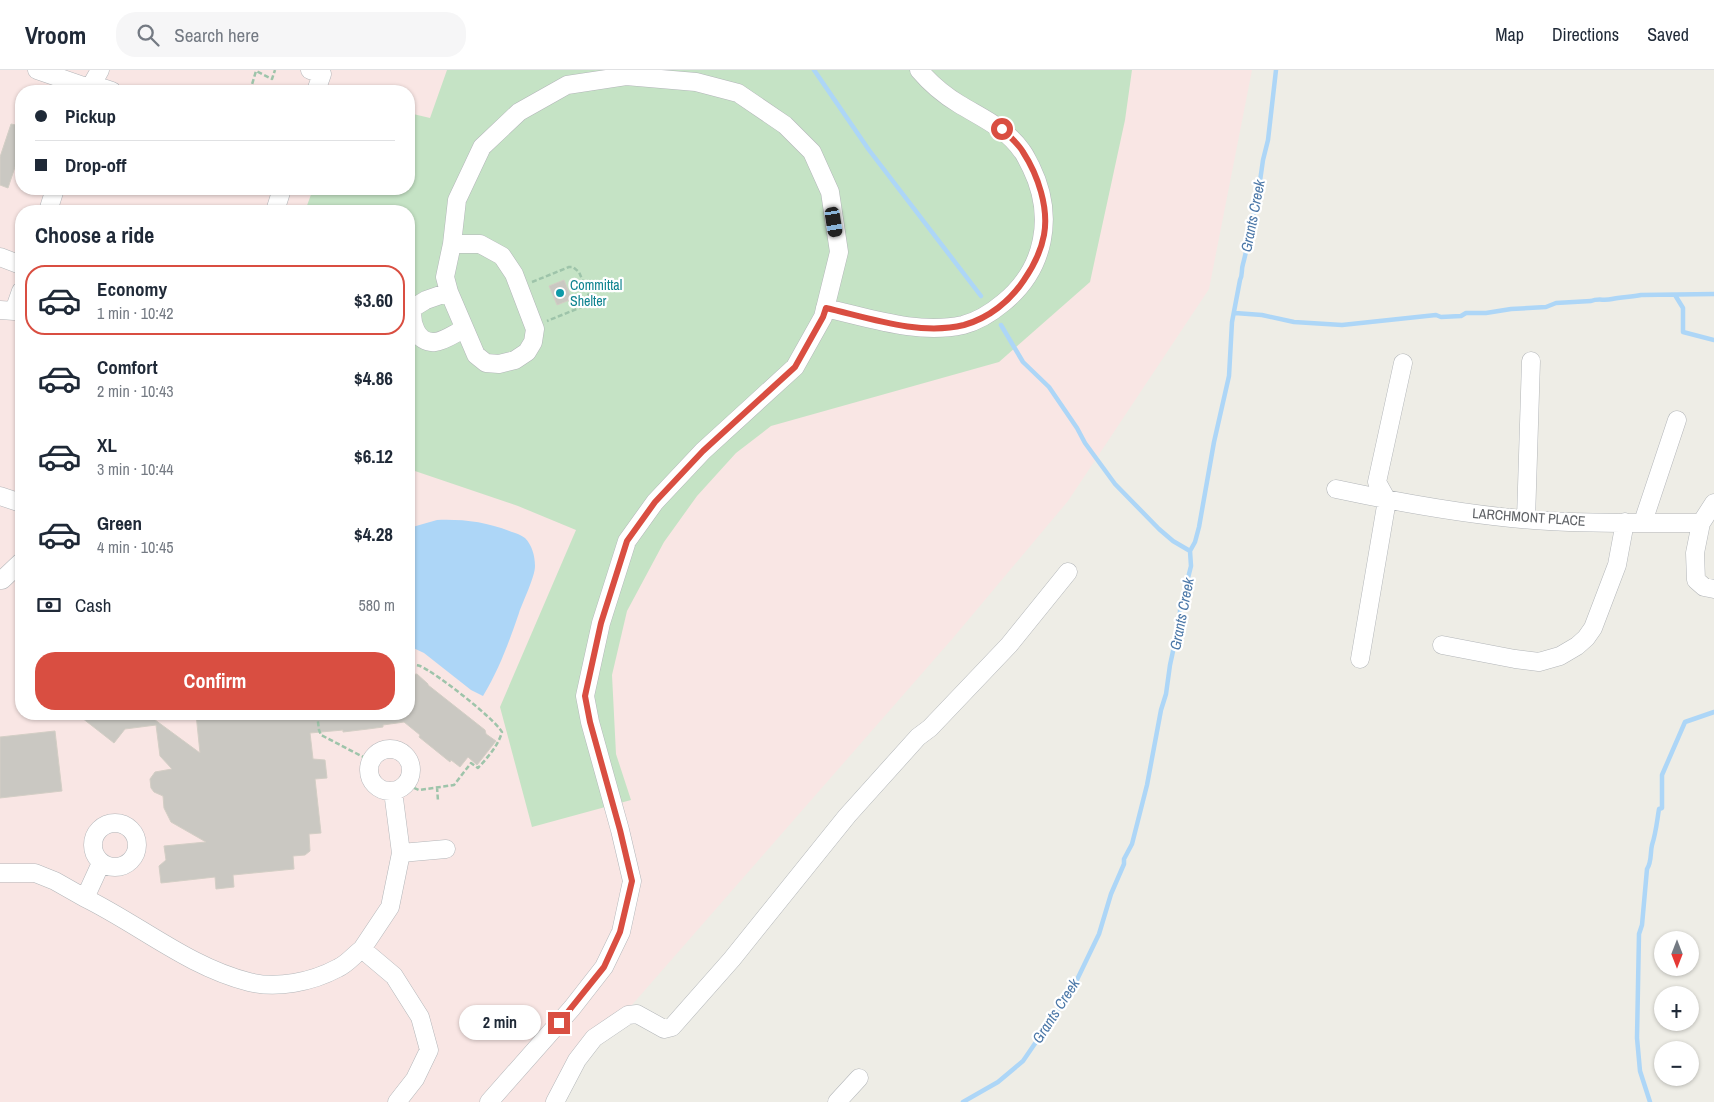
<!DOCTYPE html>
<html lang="en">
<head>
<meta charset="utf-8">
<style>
  :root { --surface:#fff; --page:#f6f6f7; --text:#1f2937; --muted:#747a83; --line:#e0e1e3; --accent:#d94e41 }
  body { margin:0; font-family:"Archivo Narrow",sans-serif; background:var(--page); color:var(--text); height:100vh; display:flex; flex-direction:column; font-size:19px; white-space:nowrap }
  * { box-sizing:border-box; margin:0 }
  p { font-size:16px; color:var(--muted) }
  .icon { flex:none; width:28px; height:28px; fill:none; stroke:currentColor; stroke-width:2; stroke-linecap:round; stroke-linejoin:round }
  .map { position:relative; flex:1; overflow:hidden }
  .drawer { position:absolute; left:15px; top:135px; width:400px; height:515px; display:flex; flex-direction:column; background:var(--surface); border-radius:20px; box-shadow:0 1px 4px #0004 }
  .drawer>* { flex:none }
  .top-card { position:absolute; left:15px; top:15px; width:400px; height:110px; border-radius:20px; box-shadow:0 1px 4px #0004; display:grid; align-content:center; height:110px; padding:0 20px; background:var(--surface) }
  .needle { width:32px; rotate:180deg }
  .controls { position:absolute; left:1654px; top:861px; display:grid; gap:10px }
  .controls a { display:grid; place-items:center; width:45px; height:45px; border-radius:50%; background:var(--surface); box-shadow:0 1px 4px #0004; font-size:25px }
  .end { position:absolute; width:22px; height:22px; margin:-11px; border:6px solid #d94e41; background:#fff; box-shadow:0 0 0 2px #fff }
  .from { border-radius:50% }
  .bubble { position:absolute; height:35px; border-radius:18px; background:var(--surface); box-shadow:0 1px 4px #0004; font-size:16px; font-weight:700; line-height:35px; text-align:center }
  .car { position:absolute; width:15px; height:30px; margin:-15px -8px; border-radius:6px; box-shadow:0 0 4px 1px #0007; background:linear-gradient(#222 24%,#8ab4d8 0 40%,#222 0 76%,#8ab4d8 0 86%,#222 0) }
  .top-card b { display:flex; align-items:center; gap:18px; height:48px; font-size:19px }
  .top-card b+b { border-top:1px solid var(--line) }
  .top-card i { width:12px; height:12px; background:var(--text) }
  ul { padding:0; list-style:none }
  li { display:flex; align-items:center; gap:15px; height:70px; margin:0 10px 8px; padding:0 10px; border:2px solid transparent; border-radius:20px }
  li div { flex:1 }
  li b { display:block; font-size:19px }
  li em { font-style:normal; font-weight:700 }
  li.current { border-color:var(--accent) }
  li>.icon { width:45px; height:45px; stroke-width:1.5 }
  h2 { padding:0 20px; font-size:22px; line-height:60px }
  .pay { display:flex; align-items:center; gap:12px; height:55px; padding:0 20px; font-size:19px }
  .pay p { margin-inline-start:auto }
  .action { display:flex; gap:10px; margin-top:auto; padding:10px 20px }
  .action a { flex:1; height:58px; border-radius:20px; background:var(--accent); color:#fff; font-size:20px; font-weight:700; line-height:58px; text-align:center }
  header { display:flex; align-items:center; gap:30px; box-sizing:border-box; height:70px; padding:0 25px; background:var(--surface); border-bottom:1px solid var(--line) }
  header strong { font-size:24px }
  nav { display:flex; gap:28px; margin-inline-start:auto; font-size:18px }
  .search { width:350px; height:45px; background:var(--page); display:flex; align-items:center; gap:12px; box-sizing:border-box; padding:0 18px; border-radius:20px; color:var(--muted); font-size:19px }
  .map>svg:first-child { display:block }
  .medical { fill:#f9e6e4; fill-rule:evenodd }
  .green { fill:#c5e3c5 }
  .water { fill:#add6f7 }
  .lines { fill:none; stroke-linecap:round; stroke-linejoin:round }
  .stream { stroke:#add6f7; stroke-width:4.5 }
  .building { fill:#cac8c2; stroke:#d3cec5 }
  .minor-casing { stroke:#b3b6b9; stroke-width:19 }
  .path { stroke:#9ec4aa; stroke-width:2.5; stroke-dasharray:5 2.5; stroke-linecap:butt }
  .minor { stroke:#fff; stroke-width:18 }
  .route { stroke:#d94e41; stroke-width:6 }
  .culture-dot { fill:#0f9aa8; stroke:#fff; stroke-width:2 }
  .labels { text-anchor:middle; stroke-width:4.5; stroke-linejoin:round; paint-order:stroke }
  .culture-label { font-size:14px; fill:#0d838f; stroke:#fff; text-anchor:start }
  .street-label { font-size:14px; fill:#5e6165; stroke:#fff }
  .water-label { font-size:15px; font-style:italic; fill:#4c78a8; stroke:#fff }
</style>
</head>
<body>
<header>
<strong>Vroom</strong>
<div class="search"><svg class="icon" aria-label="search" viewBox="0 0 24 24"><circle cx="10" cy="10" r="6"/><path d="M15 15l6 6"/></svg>Search here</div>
<nav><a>Map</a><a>Directions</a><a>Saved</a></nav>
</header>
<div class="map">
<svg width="1714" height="1032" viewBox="0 0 1714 1032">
  <rect width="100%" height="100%" fill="#eeede6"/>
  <!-- medical -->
  <path class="medical" d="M0,0H1252L1209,219L1068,431L953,568L547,1032H0ZM21,21H409V119H21ZM21,141H409V644H21Z"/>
  <!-- green -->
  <path class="green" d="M447,0H1132L1125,50L1090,212L999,292L771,356L736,383L697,426L664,472L627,541L612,605L616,684L631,730L532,757L500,637L576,460L518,436L409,399V141H305L313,119H409V43L430,48Z"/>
  <!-- water -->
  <path class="water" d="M437,450C463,449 487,452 512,462C516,463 521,465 525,468C532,475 535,486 535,496C535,507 523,531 519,543C509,572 499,600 483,626L471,620L424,583L409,576V458Z"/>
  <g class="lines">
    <!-- stream -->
    <path class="stream" d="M814,0L869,80L981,226
      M1675,225L1683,238V262L1714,270
      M1235,243L1262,245L1294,252L1342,255L1436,245L1441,247L1461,246L1466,243H1486L1511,239L1546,237L1556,233L1591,231C1598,228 1604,231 1612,229C1621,227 1631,227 1641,225L1714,224
      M1001,255L1023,292L1049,317L1077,358L1085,373L1115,414L1159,459L1173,471L1190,481
      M963,1032L998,1012L1023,991L1073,918L1099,864L1111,824L1124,794V789L1132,774L1147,715L1161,640L1166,624L1170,595L1180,549V540L1191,496L1190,481L1195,472L1199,457L1214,372L1229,306L1232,252L1240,210C1243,204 1241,200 1243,194C1247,179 1250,163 1253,148C1255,140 1254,133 1258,125L1263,90L1268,70L1276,0
      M1650,1032L1640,1001L1637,968L1639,864L1642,855L1647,799C1652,792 1650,783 1652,775C1656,763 1657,751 1659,739L1662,738V705L1685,652L1714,642"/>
  </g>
  <!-- building -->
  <path class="building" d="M11,54L21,56V79L8,118L0,115V87Z
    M564,210L572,229L557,235L549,216Z
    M417,604L428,614V615L485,660L486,664L496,671L477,695L468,687L460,697L451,690L450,692L419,667L420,665L404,652L383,655V657L368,659L343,662V660L310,663L313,689L325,690L327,708L315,709L321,763L309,764L310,781L305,785L293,786L294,799L233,805L234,817L216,819L215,807L161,813L159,796L166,790L164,776L206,772L171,752L164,738L163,726L154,722L151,718L150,709L155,702L172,699L160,686L156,655L125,659L114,673L77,644H147L200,683L196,644H409V605Z
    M55,661L62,721L0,728V667Z"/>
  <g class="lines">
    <!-- minor casing -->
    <g class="minor-casing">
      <path id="minor" d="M37,0L89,18
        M310,0L322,4L316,21
        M91,14L112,21
        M88,21L100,0
        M48,141L55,119
        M275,141L282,119
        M452,174H480L502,186L514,204L535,259L533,272L527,282L515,290L499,294L486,293L476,285L449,222L445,207L452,174L457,130L482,77L519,42L567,15L626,6L696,12L738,23L785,55L812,82L830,122L839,182L823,247L795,297L703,381L655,432L627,471L601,553L585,626L590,652L620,760L632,811L621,862L604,897L572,938L489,1032
        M0,187L21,195
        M449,222L426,230L413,238C410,252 417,274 435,272C445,271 455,263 464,259
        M825,238C870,248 918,265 963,255C979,251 991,243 1003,233C1045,199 1055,146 1031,97C1028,92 1026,86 1022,81C1006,58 982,48 959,34C944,25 930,13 919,0
        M0,240L14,241L21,221
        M1336,419C1406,434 1477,447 1549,451C1600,454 1651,453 1701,453L1714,433
        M0,426L21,433
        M1526,449L1531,291
        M1643,452L1677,350
        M1701,453L1695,483L1696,510L1704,517L1714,519
        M0,510H2L21,492
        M1442,575L1515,589L1539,592L1560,586L1577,576L1586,568L1593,558L1617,495L1625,452
        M1360,589L1387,430L1377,412L1403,293
        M369 700a21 21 0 1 1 42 0a21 21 0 1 1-42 0Z
        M393,721L401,783L390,837L362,879L394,906L420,947L429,980L415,1009L397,1032
        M93 775a22 22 0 1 1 44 0a22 22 0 1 1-44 0Z
        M401,783L446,779
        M101,793L85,828C140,855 189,897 249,912C277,919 312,912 338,898C347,894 354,885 362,879
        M0,803H35L55,811L85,828
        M555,1032L577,990L594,968L628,945L637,944L664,959L672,957L732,889L847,746L918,667L930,658L1009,575L1068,502
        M837,1032L859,1008"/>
    </g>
    <!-- path -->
    <path class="path" d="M250,21L256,1L272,9L275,0
      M532,212L569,197H573L579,202L589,226L588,231L584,236L547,251
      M317,644L319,660L321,665L371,691
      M407,715L419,720L454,715L471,693L478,698C488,687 498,676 502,662C495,649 435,602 420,596C417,595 412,595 409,595
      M437,717L438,731"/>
    <!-- minor -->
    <use href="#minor" class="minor"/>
  </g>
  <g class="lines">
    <!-- route -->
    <path class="route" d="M559,953L604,897L620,862L632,811L620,760L590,652L585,626L601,553L627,471L655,432L703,381L795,297L823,247L826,238C869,248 920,266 964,255C989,248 1010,231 1024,210C1033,197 1041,181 1044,165C1049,138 1038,105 1023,82C1018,73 1009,66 1002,59"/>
  </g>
  <!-- markers -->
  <circle class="culture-dot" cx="560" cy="223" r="5"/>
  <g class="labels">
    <!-- culture labels -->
    <g class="culture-label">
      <text x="570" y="220">Committal<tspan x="570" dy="16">Shelter</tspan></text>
    </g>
    <!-- street labels -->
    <g class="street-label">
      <text transform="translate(1529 447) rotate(4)" y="5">LARCHMONT PLACE</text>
    </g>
    <!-- water labels -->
    <g class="water-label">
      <text transform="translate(1253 146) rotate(-79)" y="5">Grants Creek</text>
      <text transform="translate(1182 544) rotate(-79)" y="5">Grants Creek</text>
      <text transform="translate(1056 941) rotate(-57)" y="5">Grants Creek</text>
    </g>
  </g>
</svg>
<div class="controls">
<a><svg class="needle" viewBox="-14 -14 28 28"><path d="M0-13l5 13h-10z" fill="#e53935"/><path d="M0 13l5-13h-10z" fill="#747a83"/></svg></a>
<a>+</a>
<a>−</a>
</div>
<i class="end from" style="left:1002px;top:59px"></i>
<i class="end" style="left:559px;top:953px"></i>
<div class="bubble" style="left:459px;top:935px;width:82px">2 min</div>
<i class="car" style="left:834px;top:152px;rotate:171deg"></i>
<div class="top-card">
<b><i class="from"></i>Pickup</b>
<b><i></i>Drop-off</b>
</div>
<section class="drawer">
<h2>Choose a ride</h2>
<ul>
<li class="current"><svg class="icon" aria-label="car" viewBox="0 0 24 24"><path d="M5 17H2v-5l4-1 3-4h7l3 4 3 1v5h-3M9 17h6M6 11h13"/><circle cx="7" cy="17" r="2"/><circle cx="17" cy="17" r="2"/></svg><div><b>Economy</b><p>1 min · 10:42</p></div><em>$3.60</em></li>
<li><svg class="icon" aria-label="car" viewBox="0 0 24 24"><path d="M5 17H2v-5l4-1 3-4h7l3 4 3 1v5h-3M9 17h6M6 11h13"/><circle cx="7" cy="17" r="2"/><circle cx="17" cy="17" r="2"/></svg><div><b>Comfort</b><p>2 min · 10:43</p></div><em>$4.86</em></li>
<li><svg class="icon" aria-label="car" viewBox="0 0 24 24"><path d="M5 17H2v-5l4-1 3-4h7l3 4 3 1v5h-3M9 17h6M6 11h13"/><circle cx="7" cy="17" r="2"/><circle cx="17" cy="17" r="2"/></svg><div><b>XL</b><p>3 min · 10:44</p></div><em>$6.12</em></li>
<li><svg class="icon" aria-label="car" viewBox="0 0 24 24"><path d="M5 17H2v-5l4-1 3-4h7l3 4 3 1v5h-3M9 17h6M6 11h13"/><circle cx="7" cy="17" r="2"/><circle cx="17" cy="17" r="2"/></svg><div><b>Green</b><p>4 min · 10:45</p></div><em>$4.28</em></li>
</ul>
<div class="pay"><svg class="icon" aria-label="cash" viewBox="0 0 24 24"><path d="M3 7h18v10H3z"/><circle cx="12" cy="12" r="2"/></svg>Cash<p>580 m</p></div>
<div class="action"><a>Confirm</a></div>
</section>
</div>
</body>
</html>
